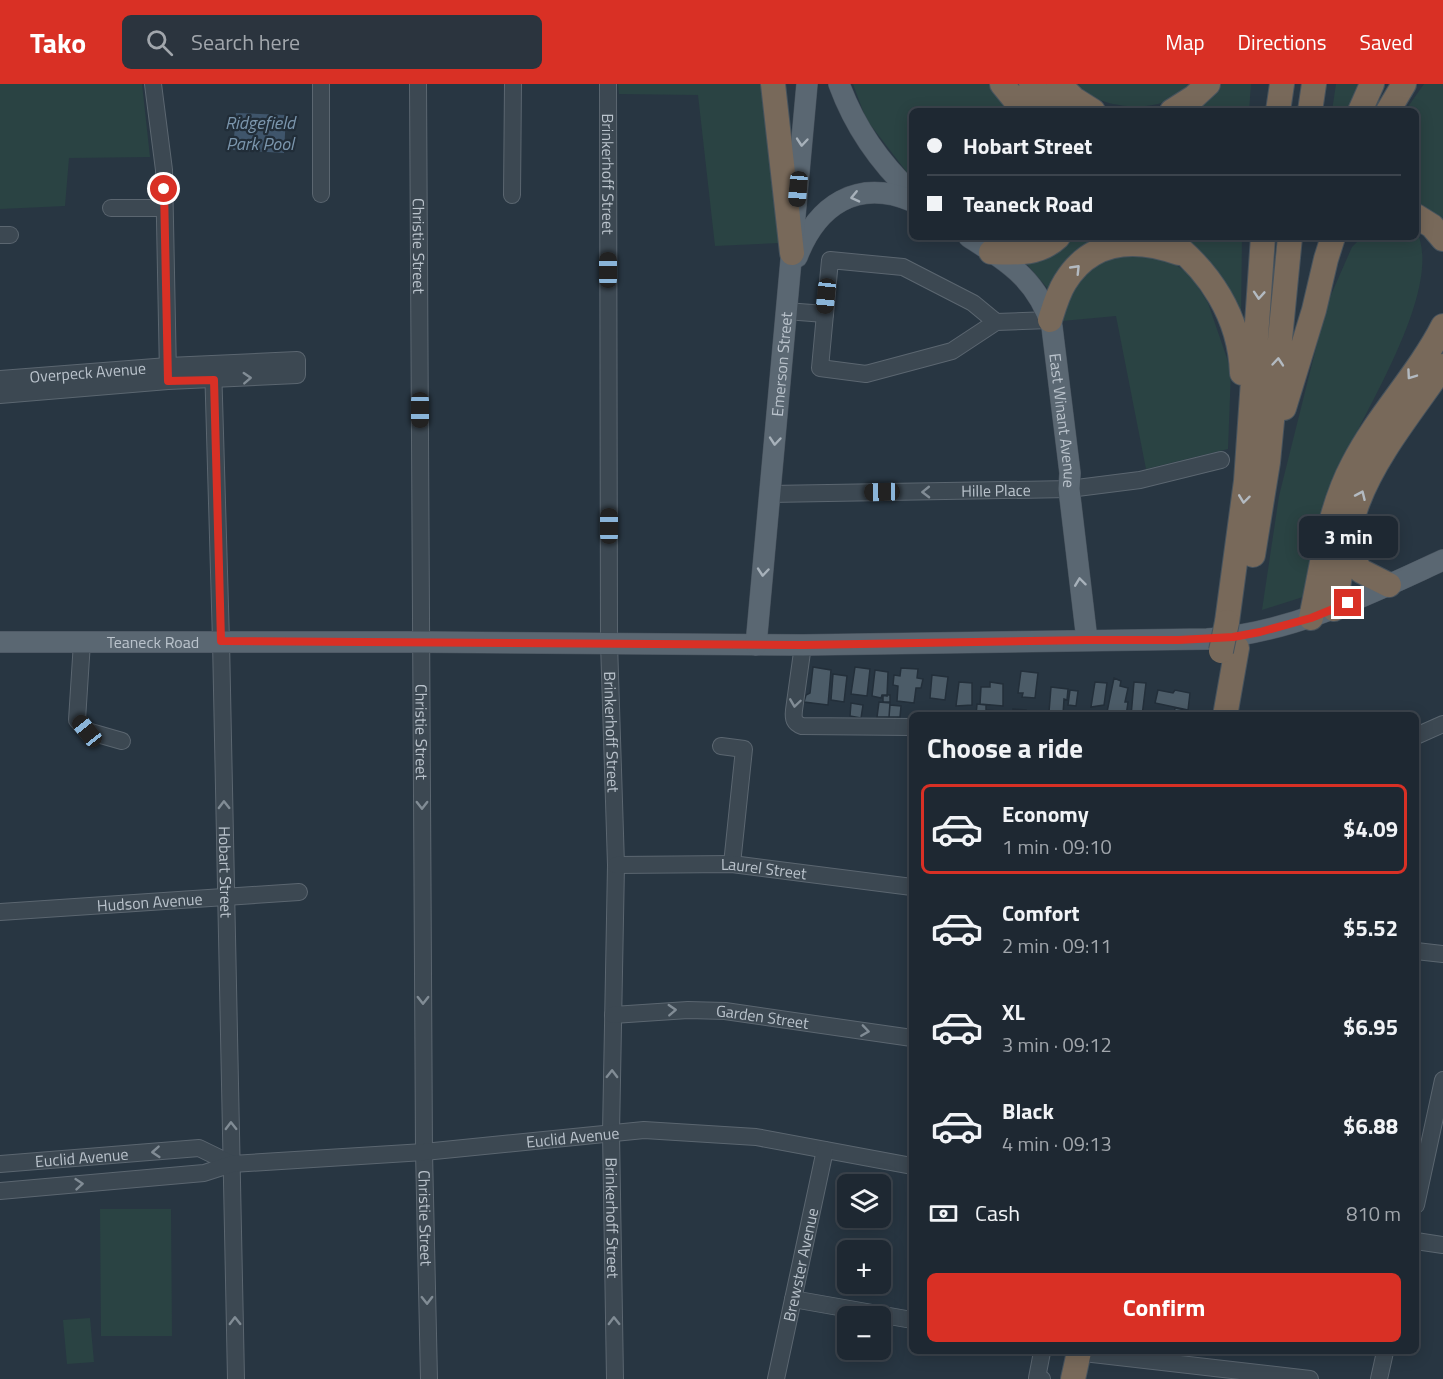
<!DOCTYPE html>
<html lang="en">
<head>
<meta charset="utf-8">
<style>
  :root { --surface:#1e2832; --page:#2b343e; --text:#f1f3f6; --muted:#a1a6ac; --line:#3c444d; --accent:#d93025 }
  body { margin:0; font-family:"Titillium Web",sans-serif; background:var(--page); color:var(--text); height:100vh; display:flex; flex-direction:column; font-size:22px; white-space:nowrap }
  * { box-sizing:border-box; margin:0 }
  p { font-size:20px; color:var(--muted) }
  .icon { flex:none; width:33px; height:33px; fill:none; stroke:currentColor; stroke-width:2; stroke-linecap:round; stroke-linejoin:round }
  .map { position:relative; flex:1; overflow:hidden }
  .details { position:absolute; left:909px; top:628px; width:510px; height:642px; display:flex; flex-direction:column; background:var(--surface); border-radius:9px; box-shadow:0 3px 15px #0003,0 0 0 2px var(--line) }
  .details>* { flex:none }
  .guide { position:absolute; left:909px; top:24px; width:510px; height:132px; border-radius:9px; box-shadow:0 3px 15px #0003,0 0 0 2px var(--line); display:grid; align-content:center; height:132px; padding:0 18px; background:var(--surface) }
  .tools { position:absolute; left:837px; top:1090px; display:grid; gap:12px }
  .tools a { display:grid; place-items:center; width:54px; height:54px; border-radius:9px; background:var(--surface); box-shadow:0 3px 15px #0003,0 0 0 2px var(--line); font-size:30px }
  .end { position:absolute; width:27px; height:27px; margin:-14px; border:8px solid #d93025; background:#fff; box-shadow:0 0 0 3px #fff }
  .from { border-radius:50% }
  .bubble { position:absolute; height:42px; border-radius:9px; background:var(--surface); box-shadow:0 3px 15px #0003,0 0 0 2px var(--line); font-size:20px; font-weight:700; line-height:42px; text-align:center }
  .car { position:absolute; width:18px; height:36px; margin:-18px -9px; border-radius:8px; box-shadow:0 0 4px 2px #0007; background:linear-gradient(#222 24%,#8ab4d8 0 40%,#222 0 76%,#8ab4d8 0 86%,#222 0) }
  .guide b { display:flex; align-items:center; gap:21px; height:57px; font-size:22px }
  .guide b+b { border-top:2px solid var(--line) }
  .guide i { width:15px; height:15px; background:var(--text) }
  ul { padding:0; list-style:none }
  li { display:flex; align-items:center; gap:18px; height:90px; margin:0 12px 9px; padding:0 6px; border:3px solid transparent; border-radius:9px }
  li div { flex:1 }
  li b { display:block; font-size:22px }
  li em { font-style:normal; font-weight:700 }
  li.current { border-color:var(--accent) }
  li>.icon { width:54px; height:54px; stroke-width:1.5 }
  h2 { padding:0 18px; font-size:27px; line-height:72px }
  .pay { display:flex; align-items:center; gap:15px; height:66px; padding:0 18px; font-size:22px }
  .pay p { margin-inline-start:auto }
  .cta { display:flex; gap:12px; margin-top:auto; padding:12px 18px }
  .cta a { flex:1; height:69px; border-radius:9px; background:var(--accent); color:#fff; font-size:24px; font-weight:700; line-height:69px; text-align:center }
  header { display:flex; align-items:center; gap:36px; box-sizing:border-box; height:84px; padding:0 30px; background:var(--accent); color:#fff }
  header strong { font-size:28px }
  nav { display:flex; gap:33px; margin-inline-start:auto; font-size:21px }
  .search { width:420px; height:54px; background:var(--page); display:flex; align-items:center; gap:15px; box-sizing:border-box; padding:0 21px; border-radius:9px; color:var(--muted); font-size:22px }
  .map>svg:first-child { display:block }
  .green { fill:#2a4343 }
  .water { fill:#3f556b }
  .building { fill:#4c5c68; stroke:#232f3a; stroke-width:1.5 }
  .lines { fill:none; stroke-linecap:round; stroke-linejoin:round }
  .minor-casing { stroke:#5b6670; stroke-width:18 }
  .major-casing { stroke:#46515c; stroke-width:22 }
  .highway-casing { stroke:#47535d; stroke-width:26 }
  .minor { stroke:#3c4852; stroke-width:16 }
  .major { stroke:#5a6772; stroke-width:21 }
  .highway { stroke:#78695a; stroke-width:24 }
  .highway-bridge-casing { stroke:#47535d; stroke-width:26; stroke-linecap:butt }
  .highway-bridge { stroke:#78695a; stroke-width:24 }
  .oneway { stroke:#a7b1ba }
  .oneway2 { stroke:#b3bac1 }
  .oneway3 { stroke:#818c95 }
  .route { stroke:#d93025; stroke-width:8 }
  .labels { text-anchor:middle; stroke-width:4.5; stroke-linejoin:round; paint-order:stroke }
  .street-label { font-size:16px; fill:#bac3cc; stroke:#212d38 }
  .water-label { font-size:18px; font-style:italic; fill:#7b96ad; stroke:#212d38 }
</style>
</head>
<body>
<header>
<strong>Tako</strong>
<div class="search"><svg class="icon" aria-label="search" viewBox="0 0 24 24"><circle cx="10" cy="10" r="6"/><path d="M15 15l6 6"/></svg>Search here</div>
<nav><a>Map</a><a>Directions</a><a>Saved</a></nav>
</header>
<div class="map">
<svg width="1443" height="1295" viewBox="0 0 1443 1295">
  <rect width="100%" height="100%" fill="#283642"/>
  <!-- green -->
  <path class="green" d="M0,0H142L150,73L69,74L65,122L0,125Z
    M618,0H762L779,159L715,162L698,11L619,10Z
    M853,0H993L1014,27H912V95L866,35Z
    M1076,0H1190C1181,6 1169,17 1158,20C1132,26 1094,21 1076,0Z
    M1220,0H1251L1249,27H1186Z
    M1336,0H1359L1355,13L1344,27H1332Z
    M1424,0H1443V138L1416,122V27H1405Z
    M1416,146C1443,197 1377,306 1352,358C1345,372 1342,391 1337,406C1327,441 1316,476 1306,512L1262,526L1279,412L1327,220L1352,163L1362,153H1416Z
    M1072,153H1127L1050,207L1024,177L1054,171Z
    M1175,153H1242L1241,237Z
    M1124,168L1160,169L1191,192L1208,219L1231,286L1228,365L1146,385L1116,232L1062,237L1066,209L1093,180Z
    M100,1125H171L172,1252H101Z
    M90,1234L94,1278L67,1280L63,1236Z"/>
  <!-- water -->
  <path class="water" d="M236,29L286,31L284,69L233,66Z"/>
  <!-- building -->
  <path class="building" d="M813,583L831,586L828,621L804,618L806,611L810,609Z
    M855,583L870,585L867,612L851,610Z
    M901,584L918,585L917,594L923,595L921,604H916L914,619L897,617L898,602L893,601L894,591L900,592Z
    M875,586L888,588L887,612L882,611L881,614L872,612Z
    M1021,587L1038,589L1035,614L1022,613L1023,609H1018Z
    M833,590L847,592L844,618L831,616Z
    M932,591L948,593L945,616L930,614Z
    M1114,594L1121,597L1120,602L1128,604L1125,618H1128L1126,632H1119L1120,629L1107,628Z
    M959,598L972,599V621L956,622Z
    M990,598L1003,600V622L980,620L981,603H990Z
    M1095,598L1107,599L1104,621L1091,623Z
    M1134,598L1146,599L1142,632H1131Z
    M1051,603L1068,605L1067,616L1064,615L1063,630L1049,628Z
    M1070,606L1078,607L1076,622L1068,621Z
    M1158,606L1173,609L1175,606L1190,609L1188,626L1155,619Z
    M883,611H890V618H883Z
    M879,618L890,619L889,633H877Z
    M851,619L863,621L861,634L850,632Z
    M977,620L986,621V626L996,627L995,632H976Z
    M890,621L901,622L900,633H889Z
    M1175,624L1190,627L1189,632H1174Z
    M1013,625L1026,626L1025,632H1013Z
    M1031,627L1044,629L1043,632H1031Z"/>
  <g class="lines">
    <!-- minor casing -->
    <g class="minor-casing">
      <g id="minor">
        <path d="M153,0L164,86L168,291"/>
        <path d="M321,0V110"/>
        <path id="s1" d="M418,0L424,1068L429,1295"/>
        <path id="s2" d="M608,0L609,559L616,781L611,1049L615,1295"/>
        <path d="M512,111L513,0"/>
        <path d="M111,124H164"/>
        <path d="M0,151H10"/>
        <path d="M786,227L825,230"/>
        <path d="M996,238L973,219L903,183L830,176L820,284L866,290L952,267L996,238L1050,236"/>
        <path id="s3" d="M213,280L221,557L236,1295"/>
        <path id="s4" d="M0,295L168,282L297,276V291L168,297L0,311"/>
        <path id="s5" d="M770,410L1069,405L1140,396L1221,376"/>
        <path d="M82,558L77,636L87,647L122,657"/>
        <path d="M803,561L794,626C793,635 794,639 802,642L912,643"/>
        <path d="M1416,652L1443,640"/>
        <path d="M721,662L744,665L732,780"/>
        <path id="s6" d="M616,781L732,780L912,803"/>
        <path id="s7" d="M0,828L299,808"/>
        <path d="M1416,867L1443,870"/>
        <path id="s8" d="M613,931L688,926L725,927L912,954"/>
        <path id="s9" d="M0,1080L199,1064L232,1080"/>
        <path id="s10" d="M0,1107L204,1089L232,1080L424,1068L644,1046L756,1053L912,1082"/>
        <path d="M1416,1121L1443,996"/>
        <path d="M1416,1157L1443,1161"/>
        <path d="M793,1215L912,1236"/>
        <path d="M1075,1268L1310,1295"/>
        <path id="s11" d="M776,1295L825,1066"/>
        <path d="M1042,1295L1037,1294L1042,1268"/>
        <path d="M1379,1295L1385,1268"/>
      </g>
    </g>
    <!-- major casing -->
    <g class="major-casing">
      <g id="major">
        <path d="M839,0C854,41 880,79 912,109"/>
        <path id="s12" d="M969,153C1009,179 1037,195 1052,243L1070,389L1069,405L1087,556"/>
        <path d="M797,173C817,121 857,94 912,117"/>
        <path id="s13" d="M0,558H420L803,561L1207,555C1292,549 1367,511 1443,476"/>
        <path id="s14" d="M756,561L807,0"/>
      </g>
    </g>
    <!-- highway casing -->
    <g class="highway-casing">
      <path id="highway" d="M773,0L792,169
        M1002,0L1024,27
        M1031,0L1054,27
        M1059,0L1074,15L1093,27
        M1172,27L1194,13L1208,0
        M1278,27L1282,0
        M1310,27L1314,0
        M1360,27L1372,0
        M1388,27L1404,0
        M1416,132L1432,142L1443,155
        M1165,153C1210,186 1240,233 1242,289
        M991,168C1016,169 1039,171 1058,153
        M1050,236C1054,223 1058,209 1065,198C1092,154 1137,154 1179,169
        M1284,324L1314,226L1326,175L1333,153
        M1346,467L1361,487L1389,501
        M1253,471L1268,378L1290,153
        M1334,525C1341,490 1345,452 1358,418C1376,370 1414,325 1443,282
        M1311,534C1322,483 1328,427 1353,380C1378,331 1418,291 1443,242
        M1227,538L1246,397L1263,153
        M1225,632L1237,564
        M1073,1295L1079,1268"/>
    </g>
    <!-- minor -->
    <use href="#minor" class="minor"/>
    <!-- major -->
    <use href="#major" class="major"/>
    <!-- highway -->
    <use href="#highway" class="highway"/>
    <!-- highway-bridge casing -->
    <g class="highway-bridge-casing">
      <path id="highway-bridge" d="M1221,567L1227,538"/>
    </g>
    <!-- highway-bridge -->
    <use href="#highway-bridge" class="highway-bridge"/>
  </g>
  <!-- one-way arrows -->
  <defs><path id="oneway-chevron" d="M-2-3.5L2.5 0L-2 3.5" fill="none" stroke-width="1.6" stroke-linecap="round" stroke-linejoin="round" transform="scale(1.5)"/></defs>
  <g class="oneway">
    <use href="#oneway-chevron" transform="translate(802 58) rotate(95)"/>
    <use href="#oneway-chevron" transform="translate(855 113) rotate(167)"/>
    <use href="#oneway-chevron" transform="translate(775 357) rotate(95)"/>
    <use href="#oneway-chevron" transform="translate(763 488) rotate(95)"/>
    <use href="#oneway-chevron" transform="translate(1080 498) rotate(-97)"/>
  </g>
  <g class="oneway2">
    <use href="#oneway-chevron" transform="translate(1076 185) rotate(-46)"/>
    <use href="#oneway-chevron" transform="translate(1259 211) rotate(94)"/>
    <use href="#oneway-chevron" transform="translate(1278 278) rotate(-85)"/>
    <use href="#oneway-chevron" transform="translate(1411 291) rotate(125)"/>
    <use href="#oneway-chevron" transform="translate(1361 411) rotate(-66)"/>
    <use href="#oneway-chevron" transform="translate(1244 415) rotate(97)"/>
  </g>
  <g class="oneway3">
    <use href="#oneway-chevron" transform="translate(247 294) rotate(-3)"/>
    <use href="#oneway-chevron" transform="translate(926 408) rotate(179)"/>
    <use href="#oneway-chevron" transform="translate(795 619) rotate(98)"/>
    <use href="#oneway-chevron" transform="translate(224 721) rotate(-91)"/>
    <use href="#oneway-chevron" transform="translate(422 721) rotate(90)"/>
    <use href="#oneway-chevron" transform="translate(423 916) rotate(90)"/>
    <use href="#oneway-chevron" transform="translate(672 926) rotate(-3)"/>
    <use href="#oneway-chevron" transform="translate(865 947) rotate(8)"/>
    <use href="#oneway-chevron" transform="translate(612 990) rotate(-89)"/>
    <use href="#oneway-chevron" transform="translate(231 1042) rotate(-91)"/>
    <use href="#oneway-chevron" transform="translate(156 1068) rotate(176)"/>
    <use href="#oneway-chevron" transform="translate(79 1100) rotate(-5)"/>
    <use href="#oneway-chevron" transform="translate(427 1216) rotate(89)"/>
    <use href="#oneway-chevron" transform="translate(235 1237) rotate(-91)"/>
    <use href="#oneway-chevron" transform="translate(614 1237) rotate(-91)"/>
  </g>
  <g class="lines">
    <!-- route -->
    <path class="route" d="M164,105L168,297L214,296L221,557L803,561L1087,556H1179L1233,553L1260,548L1311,534L1348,519"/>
  </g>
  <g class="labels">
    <!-- street labels -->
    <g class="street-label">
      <text dy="6" stroke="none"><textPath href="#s2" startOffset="90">Brinkerhoff Street</textPath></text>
      <text dy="6" stroke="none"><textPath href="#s1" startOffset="162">Christie Street</textPath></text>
      <text dy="6" stroke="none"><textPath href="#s14" startOffset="282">Emerson Street</textPath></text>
      <text dy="6" stroke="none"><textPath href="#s4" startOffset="88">Overpeck Avenue</textPath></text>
      <text dy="6" stroke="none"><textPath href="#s12" startOffset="220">East Winant Avenue</textPath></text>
      <text dy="6" stroke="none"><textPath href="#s5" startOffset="226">Hille Place</textPath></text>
      <text dy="6" stroke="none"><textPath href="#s13" startOffset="153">Teaneck Road</textPath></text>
      <text dy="6" stroke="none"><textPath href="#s1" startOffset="648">Christie Street</textPath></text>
      <text dy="6" stroke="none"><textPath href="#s2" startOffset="648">Brinkerhoff Street</textPath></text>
      <text dy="6" stroke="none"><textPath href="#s6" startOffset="148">Laurel Street</textPath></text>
      <text dy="6" stroke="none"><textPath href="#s3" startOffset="508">Hobart Street</textPath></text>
      <text dy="6" stroke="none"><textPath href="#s7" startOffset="150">Hudson Avenue</textPath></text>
      <text dy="6" stroke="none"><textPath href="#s8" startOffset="150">Garden Street</textPath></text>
      <text dy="6" stroke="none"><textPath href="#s10" startOffset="576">Euclid Avenue</textPath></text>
      <text dy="6" stroke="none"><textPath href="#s9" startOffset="82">Euclid Avenue</textPath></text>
      <text dy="6" stroke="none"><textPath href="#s2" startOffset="1134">Brinkerhoff Street</textPath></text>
      <text dy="6" stroke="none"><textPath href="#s1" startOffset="1134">Christie Street</textPath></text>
      <text dy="6" stroke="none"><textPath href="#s11" startOffset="117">Brewster Avenue</textPath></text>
    </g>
    <!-- water labels -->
    <g class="water-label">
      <text x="260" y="45">Ridgefield<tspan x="260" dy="21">Park Pool</tspan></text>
    </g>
  </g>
</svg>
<div class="tools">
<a><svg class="icon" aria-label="layers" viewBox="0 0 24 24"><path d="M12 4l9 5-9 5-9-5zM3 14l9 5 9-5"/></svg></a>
<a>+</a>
<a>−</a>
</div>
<i class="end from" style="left:164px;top:105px"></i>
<i class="end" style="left:1348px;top:519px"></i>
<div class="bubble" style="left:1299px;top:432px;width:99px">3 min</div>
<i class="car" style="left:798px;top:105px;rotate:185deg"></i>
<i class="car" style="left:608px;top:186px;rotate:0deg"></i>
<i class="car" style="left:826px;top:212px;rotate:186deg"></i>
<i class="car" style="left:420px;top:326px;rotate:180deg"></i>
<i class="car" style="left:882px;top:408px;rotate:269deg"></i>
<i class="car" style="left:609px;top:442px;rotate:0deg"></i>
<i class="car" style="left:87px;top:647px;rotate:321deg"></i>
<div class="guide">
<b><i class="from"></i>Hobart Street</b>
<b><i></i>Teaneck Road</b>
</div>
<section class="details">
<h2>Choose a ride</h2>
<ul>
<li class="current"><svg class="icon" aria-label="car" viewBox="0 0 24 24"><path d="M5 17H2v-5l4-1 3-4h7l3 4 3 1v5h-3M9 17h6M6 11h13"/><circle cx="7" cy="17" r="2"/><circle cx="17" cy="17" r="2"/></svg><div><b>Economy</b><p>1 min · 09:10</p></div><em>$4.09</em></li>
<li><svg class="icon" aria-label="car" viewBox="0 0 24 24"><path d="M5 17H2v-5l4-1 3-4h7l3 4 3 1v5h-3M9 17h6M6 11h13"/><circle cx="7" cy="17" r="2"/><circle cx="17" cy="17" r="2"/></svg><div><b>Comfort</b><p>2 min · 09:11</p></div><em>$5.52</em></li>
<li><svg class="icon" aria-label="car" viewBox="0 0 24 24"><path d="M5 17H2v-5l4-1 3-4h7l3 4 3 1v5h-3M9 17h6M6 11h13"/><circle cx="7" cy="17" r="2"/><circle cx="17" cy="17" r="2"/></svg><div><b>XL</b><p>3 min · 09:12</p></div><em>$6.95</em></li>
<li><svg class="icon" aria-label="car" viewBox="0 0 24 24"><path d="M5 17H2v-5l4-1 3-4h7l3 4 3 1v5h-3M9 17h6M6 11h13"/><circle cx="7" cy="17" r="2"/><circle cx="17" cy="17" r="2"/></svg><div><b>Black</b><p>4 min · 09:13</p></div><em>$6.88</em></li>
</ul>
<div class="pay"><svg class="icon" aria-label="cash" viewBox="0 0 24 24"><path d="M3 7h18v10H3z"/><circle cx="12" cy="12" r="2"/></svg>Cash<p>810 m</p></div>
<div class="cta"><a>Confirm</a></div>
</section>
</div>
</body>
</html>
